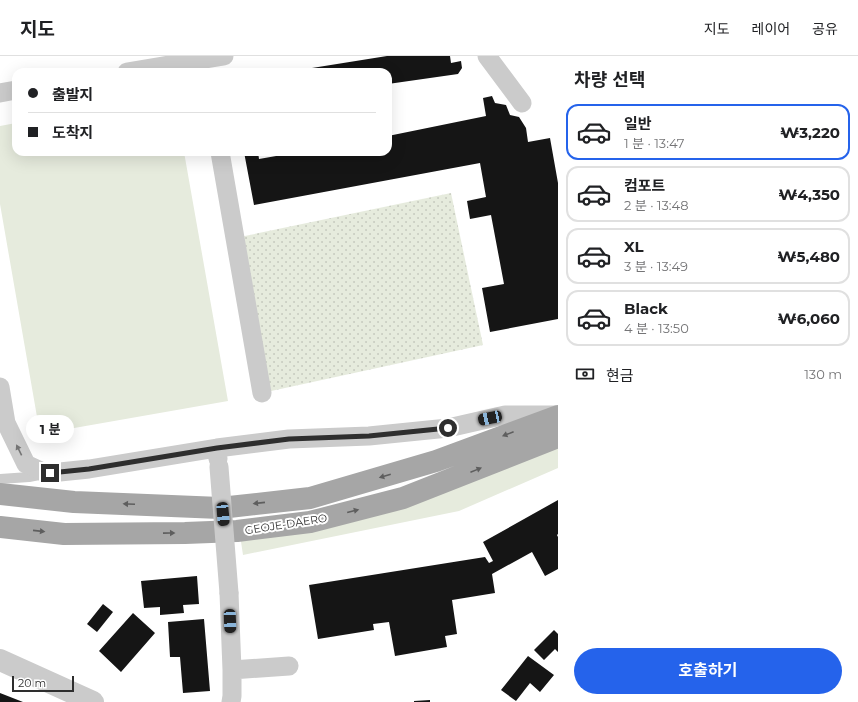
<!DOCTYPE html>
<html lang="ko">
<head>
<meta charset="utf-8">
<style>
  :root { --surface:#fff; --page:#f6f6f6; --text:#202124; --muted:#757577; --line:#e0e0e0; --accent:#2563eb }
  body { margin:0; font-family:Montserrat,"Noto Sans KR",sans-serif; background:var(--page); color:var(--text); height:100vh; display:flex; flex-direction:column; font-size:15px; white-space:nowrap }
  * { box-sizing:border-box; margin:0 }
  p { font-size:13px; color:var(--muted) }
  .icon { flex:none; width:22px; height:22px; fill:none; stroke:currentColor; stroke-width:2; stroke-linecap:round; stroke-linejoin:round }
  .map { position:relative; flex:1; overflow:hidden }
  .drawer { display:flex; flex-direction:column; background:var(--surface); width:300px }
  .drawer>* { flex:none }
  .banner { position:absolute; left:12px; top:12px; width:380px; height:88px; border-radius:12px; box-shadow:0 4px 16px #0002; display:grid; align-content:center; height:88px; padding:0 16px; background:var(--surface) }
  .scale { position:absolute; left:12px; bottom:10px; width:62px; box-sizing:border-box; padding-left:4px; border:2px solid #2e2e2e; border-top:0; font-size:11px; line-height:14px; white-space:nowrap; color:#2e2e2e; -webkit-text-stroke:3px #fff; paint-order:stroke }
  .end { position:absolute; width:18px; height:18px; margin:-9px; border:5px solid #2e2e2e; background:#fff; box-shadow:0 0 0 2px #fff }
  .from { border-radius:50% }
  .bubble { position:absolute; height:28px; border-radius:14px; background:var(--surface); box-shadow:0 4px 16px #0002; font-size:13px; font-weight:700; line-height:28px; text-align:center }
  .car { position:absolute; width:12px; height:24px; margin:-12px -6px; border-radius:5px; box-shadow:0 0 3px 1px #0007; background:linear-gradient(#222 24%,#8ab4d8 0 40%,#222 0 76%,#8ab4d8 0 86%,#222 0) }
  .banner b { display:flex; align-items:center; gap:14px; height:38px; font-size:15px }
  .banner b+b { border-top:1px solid var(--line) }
  .banner i { width:10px; height:10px; background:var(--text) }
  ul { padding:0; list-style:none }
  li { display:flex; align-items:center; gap:12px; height:56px; margin:0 8px 6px; padding:0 8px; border:2px solid var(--line); border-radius:12px }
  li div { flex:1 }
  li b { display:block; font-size:15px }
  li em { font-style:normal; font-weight:700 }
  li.on { border-color:var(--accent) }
  li>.icon { width:36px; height:36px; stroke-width:1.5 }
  h2 { padding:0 16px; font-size:18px; line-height:48px }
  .pay { display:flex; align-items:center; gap:10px; height:44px; padding:0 16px; font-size:15px }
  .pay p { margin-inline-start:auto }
  .cta { display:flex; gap:8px; margin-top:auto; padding:8px 16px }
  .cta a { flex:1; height:46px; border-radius:24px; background:var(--accent); color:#fff; font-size:16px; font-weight:700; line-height:46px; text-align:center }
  header { display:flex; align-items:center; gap:24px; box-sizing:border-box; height:56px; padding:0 20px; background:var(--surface); border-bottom:1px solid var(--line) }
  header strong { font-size:19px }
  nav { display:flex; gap:22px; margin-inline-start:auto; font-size:14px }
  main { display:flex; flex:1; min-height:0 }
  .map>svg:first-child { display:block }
  .green { fill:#e6ebdd }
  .park { fill:url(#park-dots) }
  .building { fill:#151515 }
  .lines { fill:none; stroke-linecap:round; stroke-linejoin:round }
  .service { stroke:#cbcbcb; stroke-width:10 }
  .minor { stroke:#cbcbcb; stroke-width:19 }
  .tertiary { stroke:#cbcbcb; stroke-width:22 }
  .primary { stroke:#a6a6a6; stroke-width:22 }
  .minor-bridge { stroke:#cbcbcb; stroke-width:19 }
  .oneway { fill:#5e5e5e }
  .oneway2 { fill:#757575 }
  .route { stroke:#2e2e2e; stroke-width:5 }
  .labels { text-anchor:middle; stroke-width:4; stroke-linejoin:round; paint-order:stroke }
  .street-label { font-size:11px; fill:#2e2e2e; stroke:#fff }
</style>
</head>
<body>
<header>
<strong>지도</strong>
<nav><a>지도</a><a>레이어</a><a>공유</a></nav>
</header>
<main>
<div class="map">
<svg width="558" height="646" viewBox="0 0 558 646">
  <defs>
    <pattern id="park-dots" width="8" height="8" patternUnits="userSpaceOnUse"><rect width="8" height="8" fill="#e6ebdd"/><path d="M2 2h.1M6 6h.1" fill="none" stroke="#c6cabe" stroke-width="1.8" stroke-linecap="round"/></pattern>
  </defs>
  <rect width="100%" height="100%" fill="#fff"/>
  <!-- green -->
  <path class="green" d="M16,67V96H184L228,345L40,378L0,148V70Z
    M558,386V412L459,455L243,499L240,479Z"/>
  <!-- park -->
  <path class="park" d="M451,137L483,289L262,337L235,182Z"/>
  <!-- building -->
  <path class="building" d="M387,0H450L451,7L461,5L462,12L458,18L388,28V16H287Z
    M492,40L495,47L506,49L510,59L519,61L526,72L528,86L550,82L558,127V263L490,276L482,232L504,228L491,159L470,163L467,145L486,141L480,107L254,149L244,96H258L259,103L299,96H388V80L486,60L483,42Z
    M558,444V478L557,479L558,481V513L545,520L532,496L492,518L495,537L452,544L457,578L445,580L447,591L395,600L389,566L373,568L374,574L318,583L309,529L485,501L489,507L493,505L483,486Z
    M197,520L199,548L183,549L184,557L160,559V551L144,552L141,525Z
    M103,548L113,556L97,576L87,568Z
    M133,557L155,577L121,616L99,595Z
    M204,563L210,635L183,637L180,601H170L168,566Z
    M554,574L558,578V596L555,593L544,604L534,594Z
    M528,600L554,619L540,636L530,627L516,645L501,634Z
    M0,637L23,646H0Z
    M430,644V646H414V645Z"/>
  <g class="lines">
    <!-- service -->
    <path class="service" d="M0,423L29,421L44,418"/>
    <!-- minor -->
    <path class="minor" d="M487,0L522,47
      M127,16L224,0
      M0,37L16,34
      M220,96L262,337
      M0,331L6,367L26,408L43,416L50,417L89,413L217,392L218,403
      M217,392L289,383L369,380L448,372L505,359H555
      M229,537L232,614V640L231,646
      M232,614L289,610"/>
    <!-- tertiary -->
    <path class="tertiary" d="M0,604L93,646"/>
    <!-- primary -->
    <path class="primary" d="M0,438L74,446L220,452L310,442L436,405L558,360
      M0,471L64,478L185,477L237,475L310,466L403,442L558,381"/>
    <!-- minor-bridge -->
    <path class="minor-bridge" d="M219,411L229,537"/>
  </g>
  <!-- one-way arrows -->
  <defs><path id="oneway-solid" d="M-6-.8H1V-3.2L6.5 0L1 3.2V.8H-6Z"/></defs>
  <g class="oneway">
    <use href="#oneway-solid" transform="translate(508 378) rotate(159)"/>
    <use href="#oneway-solid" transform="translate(476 414) rotate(-22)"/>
    <use href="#oneway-solid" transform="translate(385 420) rotate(164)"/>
    <use href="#oneway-solid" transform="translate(259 447) rotate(174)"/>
    <use href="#oneway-solid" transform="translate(129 448) rotate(-178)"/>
    <use href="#oneway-solid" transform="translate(353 455) rotate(-14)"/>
    <use href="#oneway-solid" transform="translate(39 475) rotate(6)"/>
    <use href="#oneway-solid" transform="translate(169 477) rotate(-1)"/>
  </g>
  <use class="oneway2" href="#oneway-solid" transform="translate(19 394) rotate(-116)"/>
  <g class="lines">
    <!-- route -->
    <path class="route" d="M50,417L89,413L217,392L289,383L369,380L448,372"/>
  </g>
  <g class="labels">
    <!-- street labels -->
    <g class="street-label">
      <text transform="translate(286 468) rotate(-9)" y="4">GEOJE-DAERO</text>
    </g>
  </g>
</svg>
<div class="scale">20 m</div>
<i class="end from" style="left:448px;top:372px"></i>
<i class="end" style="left:50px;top:417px"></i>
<div class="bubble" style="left:26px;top:359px;width:48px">1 분</div>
<i class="car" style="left:490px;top:362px;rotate:258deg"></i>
<i class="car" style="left:223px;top:458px;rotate:175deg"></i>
<i class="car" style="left:230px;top:565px;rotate:178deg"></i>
<div class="banner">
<b><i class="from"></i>출발지</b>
<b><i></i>도착지</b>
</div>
</div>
<section class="drawer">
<h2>차량 선택</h2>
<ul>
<li class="on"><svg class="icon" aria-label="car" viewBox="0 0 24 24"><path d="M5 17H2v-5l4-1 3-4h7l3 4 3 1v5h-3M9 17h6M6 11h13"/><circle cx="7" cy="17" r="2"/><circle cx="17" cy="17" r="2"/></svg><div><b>일반</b><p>1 분 · 13:47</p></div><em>₩3,220</em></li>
<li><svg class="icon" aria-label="car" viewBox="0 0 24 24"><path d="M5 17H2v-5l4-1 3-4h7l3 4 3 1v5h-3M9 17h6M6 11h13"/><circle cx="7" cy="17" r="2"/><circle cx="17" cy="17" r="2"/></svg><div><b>컴포트</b><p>2 분 · 13:48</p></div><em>₩4,350</em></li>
<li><svg class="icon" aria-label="car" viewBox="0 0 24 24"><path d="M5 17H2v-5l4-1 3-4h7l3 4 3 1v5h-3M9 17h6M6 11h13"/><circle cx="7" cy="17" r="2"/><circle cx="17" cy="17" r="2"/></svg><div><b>XL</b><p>3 분 · 13:49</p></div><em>₩5,480</em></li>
<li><svg class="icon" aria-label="car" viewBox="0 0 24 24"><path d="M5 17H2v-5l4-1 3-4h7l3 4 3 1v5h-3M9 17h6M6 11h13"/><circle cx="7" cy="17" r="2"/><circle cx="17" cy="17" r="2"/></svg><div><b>Black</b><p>4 분 · 13:50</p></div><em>₩6,060</em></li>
</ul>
<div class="pay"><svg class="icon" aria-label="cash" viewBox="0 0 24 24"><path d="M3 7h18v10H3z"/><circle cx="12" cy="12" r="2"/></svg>현금<p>130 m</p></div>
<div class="cta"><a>호출하기</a></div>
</section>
</main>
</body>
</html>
